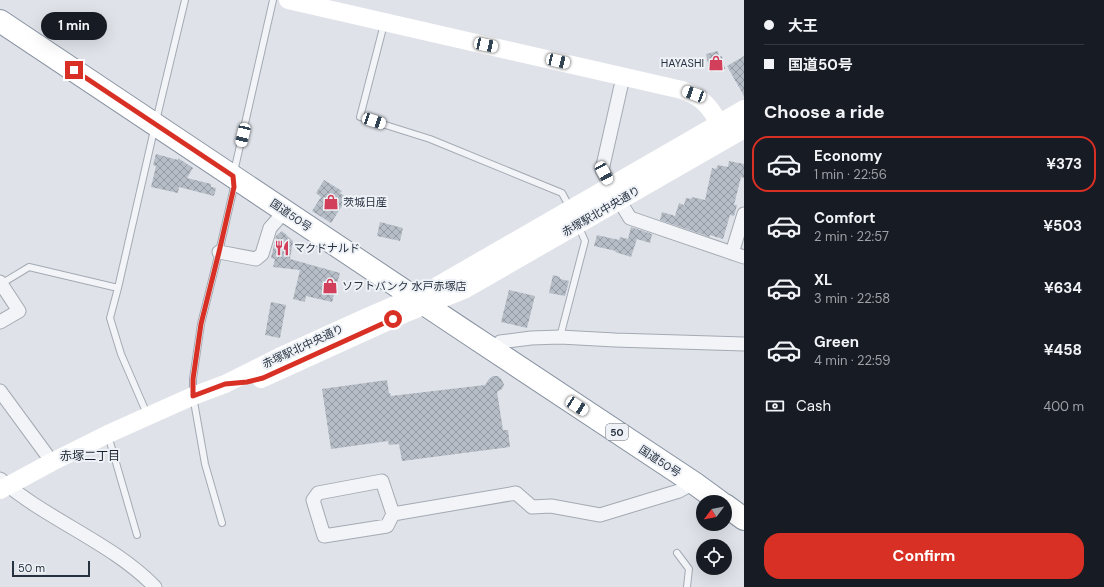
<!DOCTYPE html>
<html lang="en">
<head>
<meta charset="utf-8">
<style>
  :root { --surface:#171b24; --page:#20242c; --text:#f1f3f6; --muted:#9ea1a6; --line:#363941; --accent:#d93025 }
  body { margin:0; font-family:"DM Sans","Noto Sans JP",sans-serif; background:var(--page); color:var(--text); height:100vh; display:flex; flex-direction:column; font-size:15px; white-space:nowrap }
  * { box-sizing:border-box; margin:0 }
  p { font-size:13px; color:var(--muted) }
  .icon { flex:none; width:22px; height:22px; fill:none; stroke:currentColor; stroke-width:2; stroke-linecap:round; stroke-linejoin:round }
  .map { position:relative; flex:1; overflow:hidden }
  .drawer { display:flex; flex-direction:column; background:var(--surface); width:360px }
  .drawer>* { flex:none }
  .banner { display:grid; align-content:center; height:88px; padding:0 20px; background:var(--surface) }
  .needle { width:26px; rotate:238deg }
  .buttons { position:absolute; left:696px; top:495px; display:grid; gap:8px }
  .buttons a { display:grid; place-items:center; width:36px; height:36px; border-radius:50%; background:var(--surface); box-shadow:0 4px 16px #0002; font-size:20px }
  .scale { position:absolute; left:12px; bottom:10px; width:78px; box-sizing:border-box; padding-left:4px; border:2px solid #273140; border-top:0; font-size:11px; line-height:14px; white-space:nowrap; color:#273140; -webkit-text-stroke:3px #eef2f6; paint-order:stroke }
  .end { position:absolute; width:18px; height:18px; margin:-9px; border:5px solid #d93025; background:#fff; box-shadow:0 0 0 2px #fff }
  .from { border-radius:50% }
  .bubble { position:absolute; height:28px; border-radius:14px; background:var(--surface); box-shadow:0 4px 16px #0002; font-size:13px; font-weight:700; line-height:28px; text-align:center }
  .car { position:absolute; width:12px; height:24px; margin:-12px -6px; border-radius:5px; box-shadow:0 0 3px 1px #0007; background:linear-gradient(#fff 24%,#345 0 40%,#fff 0 76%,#345 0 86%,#fff 0) }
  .banner b { display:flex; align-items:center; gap:14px; height:38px; font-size:15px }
  .banner b+b { border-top:1px solid var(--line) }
  .banner i { width:10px; height:10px; background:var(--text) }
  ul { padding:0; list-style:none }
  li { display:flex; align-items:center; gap:12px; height:56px; margin:0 8px 6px; padding:0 12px; border:2px solid transparent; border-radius:16px }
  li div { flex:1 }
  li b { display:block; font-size:15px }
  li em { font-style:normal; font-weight:700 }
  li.selected { border-color:var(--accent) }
  li>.icon { width:36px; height:36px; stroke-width:1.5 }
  h2 { padding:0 20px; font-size:18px; line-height:48px }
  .pay { display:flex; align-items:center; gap:10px; height:44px; padding:0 20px; font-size:15px }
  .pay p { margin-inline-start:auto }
  .action { display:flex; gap:8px; margin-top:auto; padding:8px 20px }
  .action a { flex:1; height:46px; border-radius:16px; background:var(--accent); color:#fff; font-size:16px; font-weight:700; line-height:46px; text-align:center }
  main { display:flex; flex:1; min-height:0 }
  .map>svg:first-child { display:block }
  .building { fill:url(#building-cross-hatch) }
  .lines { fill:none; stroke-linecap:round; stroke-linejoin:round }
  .lane-casing { stroke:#a4aab3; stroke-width:8 }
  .street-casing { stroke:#a4aab3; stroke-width:15 }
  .highway-casing { stroke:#8691a0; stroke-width:24 }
  .lane { stroke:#f2f4f7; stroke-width:6 }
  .street { stroke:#f2f4f7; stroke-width:13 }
  .secondary { stroke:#fff; stroke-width:18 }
  .highway { stroke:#fff; stroke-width:22 }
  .route { stroke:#d93025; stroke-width:5 }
  .labels { text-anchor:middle; stroke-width:4; stroke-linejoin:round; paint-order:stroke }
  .shield { fill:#eef2f6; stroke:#636b77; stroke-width:1 }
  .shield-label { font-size:10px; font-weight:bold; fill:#273140 }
  .poi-label { font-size:11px; fill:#273140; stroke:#eef2f6; text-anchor:start }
  .street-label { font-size:11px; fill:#273140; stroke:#eef2f6 }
  .neighbourhood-label { font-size:12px; fill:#1a2231; stroke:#eef2f6 }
</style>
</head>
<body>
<main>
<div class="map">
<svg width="744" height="587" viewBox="0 0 744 587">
  <defs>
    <pattern id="building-cross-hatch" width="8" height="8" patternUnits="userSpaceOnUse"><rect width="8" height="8" fill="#b6bdc6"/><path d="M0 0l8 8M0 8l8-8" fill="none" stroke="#949aa2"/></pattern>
  </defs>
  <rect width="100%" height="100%" fill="#dfe3e9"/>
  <!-- building -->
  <path class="building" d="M718,51L719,57L722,56L725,69L710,72L706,54Z
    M744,56V96L727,66Z
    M156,154L178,160V158L193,168L187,178L211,184V187L216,188L214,196L179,187L178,193L151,187L156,166L153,165Z
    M729,161L744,164V178L741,177L734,205H737L734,216L730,215L723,239L710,235V237L660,220L662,212L675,216L679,203L684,205L686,198L691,199L692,197L705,200L712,168L716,169L718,165L728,167Z
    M324,180L342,191L340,193L347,198L331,223L312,211L321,197L316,193Z
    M380,222L403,228L400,241L377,236Z
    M631,227L652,234L650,243L637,239L631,257L615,252L616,251L594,246L597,235L619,240L620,237L628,239Z
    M282,231L293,241L290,259L340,273L332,302L306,296L305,302L293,299L300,270L273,267L275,259L271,258L276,236Z
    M553,275L560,277V279L569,281L565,296L549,293Z
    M509,290L535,296L527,328L501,322Z
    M271,302L286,305L280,338L265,335Z
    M493,376H498L502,380L504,385L502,389L497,392L503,430H508L510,447L402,461L399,444L389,445L388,441L331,449L322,389L387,380L389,393H390L391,396L485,385L489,379Z"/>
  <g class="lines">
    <!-- lane casing -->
    <g class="lane-casing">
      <path id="lane" d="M384,24L360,117L430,139L562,193L570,208
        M156,121L185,0
        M234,172L273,0
        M1,284L29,267L118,288
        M560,337L585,241L578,225
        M147,414L121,354L110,318L118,288L154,130
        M108,435L137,535
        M222,523L205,464L193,396V379L201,324L219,252L234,187V183
        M677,553L689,569L687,587"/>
    </g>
    <!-- street casing -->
    <g class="street-casing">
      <path id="street" d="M611,186L602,170L623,77
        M619,200L630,218L744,257
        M219,252L256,259L262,254L270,228L285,211
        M732,253L744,214
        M0,282L19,311L0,322
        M494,351L500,342L531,338L560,337L615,340L744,344
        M0,391L52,462
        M0,479C47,520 111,542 155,587
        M393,514L382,481L318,493L313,500L324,536L387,526L393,514L516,493L532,507L551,506L600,515L679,491L694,483"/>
    </g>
    <!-- highway casing -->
    <g class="highway-casing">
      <path id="highway" d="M0,21C231,175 462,330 694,483L720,502
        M725,505L744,519"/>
    </g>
    <!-- lane -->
    <use href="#lane" class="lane"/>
    <!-- street -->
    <use href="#street" class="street"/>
    <!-- secondary -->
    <path class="secondary" d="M288,0L682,90C708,99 712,112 726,134
      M261,379L404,314L464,290L744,129
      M0,490L52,462L108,434L193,396L225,384L279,357L367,317L430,290L744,109"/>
    <!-- highway -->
    <use href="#highway" class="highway"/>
  </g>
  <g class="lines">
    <!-- route -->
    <path class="route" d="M74,70L233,176L234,187L219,252L201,324L193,379V396L225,384L247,382L263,378L393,319"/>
  </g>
  <!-- icons -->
  <defs>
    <g id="shop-bare" transform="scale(1.2)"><path d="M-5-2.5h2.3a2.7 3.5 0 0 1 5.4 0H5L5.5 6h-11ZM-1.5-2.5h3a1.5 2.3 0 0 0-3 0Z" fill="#d23f5b" stroke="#eef2f6" stroke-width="2.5" paint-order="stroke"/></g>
    <g id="restaurant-bare" transform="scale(1.2)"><path d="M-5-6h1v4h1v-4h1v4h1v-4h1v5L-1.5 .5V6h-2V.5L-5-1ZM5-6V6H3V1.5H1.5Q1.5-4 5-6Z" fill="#d23f5b" stroke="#eef2f6" stroke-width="2.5" paint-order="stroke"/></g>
  </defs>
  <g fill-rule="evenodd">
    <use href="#shop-bare" x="716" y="63"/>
    <use href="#shop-bare" x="331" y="202"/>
    <use href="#restaurant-bare" x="282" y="248"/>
    <use href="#shop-bare" x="330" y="286"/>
  </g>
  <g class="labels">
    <!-- shield labels -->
    <rect class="shield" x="606" y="424" width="22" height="16" rx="3"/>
    <g class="shield-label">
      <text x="617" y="436">50</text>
    </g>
    <!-- poi labels -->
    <g class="poi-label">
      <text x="704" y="67" text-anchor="end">HAYASHI</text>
      <text x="343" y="206">茨城日産</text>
      <text x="294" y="252">マクドナルド</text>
      <text x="342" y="290">ソフトバンク 水戸赤塚店</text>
    </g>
    <!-- street labels -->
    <g class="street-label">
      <text transform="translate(601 211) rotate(-30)" y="4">赤塚駅北中央通り</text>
      <text transform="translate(291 215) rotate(34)" y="4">国道50号</text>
      <text transform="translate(303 346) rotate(-25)" y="4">赤塚駅北中央通り</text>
      <text transform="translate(660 461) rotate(33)" y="4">国道50号</text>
    </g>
    <!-- neighbourhood labels -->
    <g class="neighbourhood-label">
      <text x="90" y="460">赤塚二丁目</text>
    </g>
  </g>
</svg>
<div class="buttons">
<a><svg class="needle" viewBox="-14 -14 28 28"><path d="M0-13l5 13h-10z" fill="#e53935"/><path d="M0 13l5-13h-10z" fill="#9ea1a6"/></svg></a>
<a><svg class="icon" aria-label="locate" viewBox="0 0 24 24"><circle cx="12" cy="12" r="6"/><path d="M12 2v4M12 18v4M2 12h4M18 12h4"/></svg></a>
</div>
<div class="scale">50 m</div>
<i class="end from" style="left:393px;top:319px"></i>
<i class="end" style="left:74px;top:70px"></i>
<div class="bubble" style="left:41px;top:12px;width:66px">1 min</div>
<i class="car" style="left:486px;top:45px;rotate:102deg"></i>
<i class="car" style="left:558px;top:61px;rotate:103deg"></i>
<i class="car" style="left:694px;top:94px;rotate:290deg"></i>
<i class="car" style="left:374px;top:121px;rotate:108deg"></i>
<i class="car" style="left:243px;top:135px;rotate:193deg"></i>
<i class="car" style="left:604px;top:173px;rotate:152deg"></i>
<i class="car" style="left:577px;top:406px;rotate:123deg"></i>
</div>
<section class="drawer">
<div class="banner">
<b><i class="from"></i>大王</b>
<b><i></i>国道50号</b>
</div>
<h2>Choose a ride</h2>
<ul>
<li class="selected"><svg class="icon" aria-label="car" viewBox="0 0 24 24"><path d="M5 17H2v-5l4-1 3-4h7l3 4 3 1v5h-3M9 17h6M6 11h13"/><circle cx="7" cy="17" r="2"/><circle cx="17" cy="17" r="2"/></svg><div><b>Economy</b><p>1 min · 22:56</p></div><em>¥373</em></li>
<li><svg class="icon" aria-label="car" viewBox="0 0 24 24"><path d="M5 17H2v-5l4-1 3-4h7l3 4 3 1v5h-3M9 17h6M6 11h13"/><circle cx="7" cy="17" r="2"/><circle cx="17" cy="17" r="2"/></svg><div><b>Comfort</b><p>2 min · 22:57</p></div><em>¥503</em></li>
<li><svg class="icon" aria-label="car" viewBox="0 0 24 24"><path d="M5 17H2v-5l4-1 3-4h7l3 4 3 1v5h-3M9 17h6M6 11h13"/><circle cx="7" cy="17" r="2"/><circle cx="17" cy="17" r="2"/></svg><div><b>XL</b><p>3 min · 22:58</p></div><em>¥634</em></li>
<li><svg class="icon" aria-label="car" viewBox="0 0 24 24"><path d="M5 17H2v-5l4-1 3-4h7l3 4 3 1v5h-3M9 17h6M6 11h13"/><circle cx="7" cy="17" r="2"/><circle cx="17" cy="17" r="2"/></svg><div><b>Green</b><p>4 min · 22:59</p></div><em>¥458</em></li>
</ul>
<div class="pay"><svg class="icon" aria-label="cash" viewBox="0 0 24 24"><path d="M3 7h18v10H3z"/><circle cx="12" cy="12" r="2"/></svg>Cash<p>400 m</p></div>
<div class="action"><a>Confirm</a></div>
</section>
</main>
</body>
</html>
